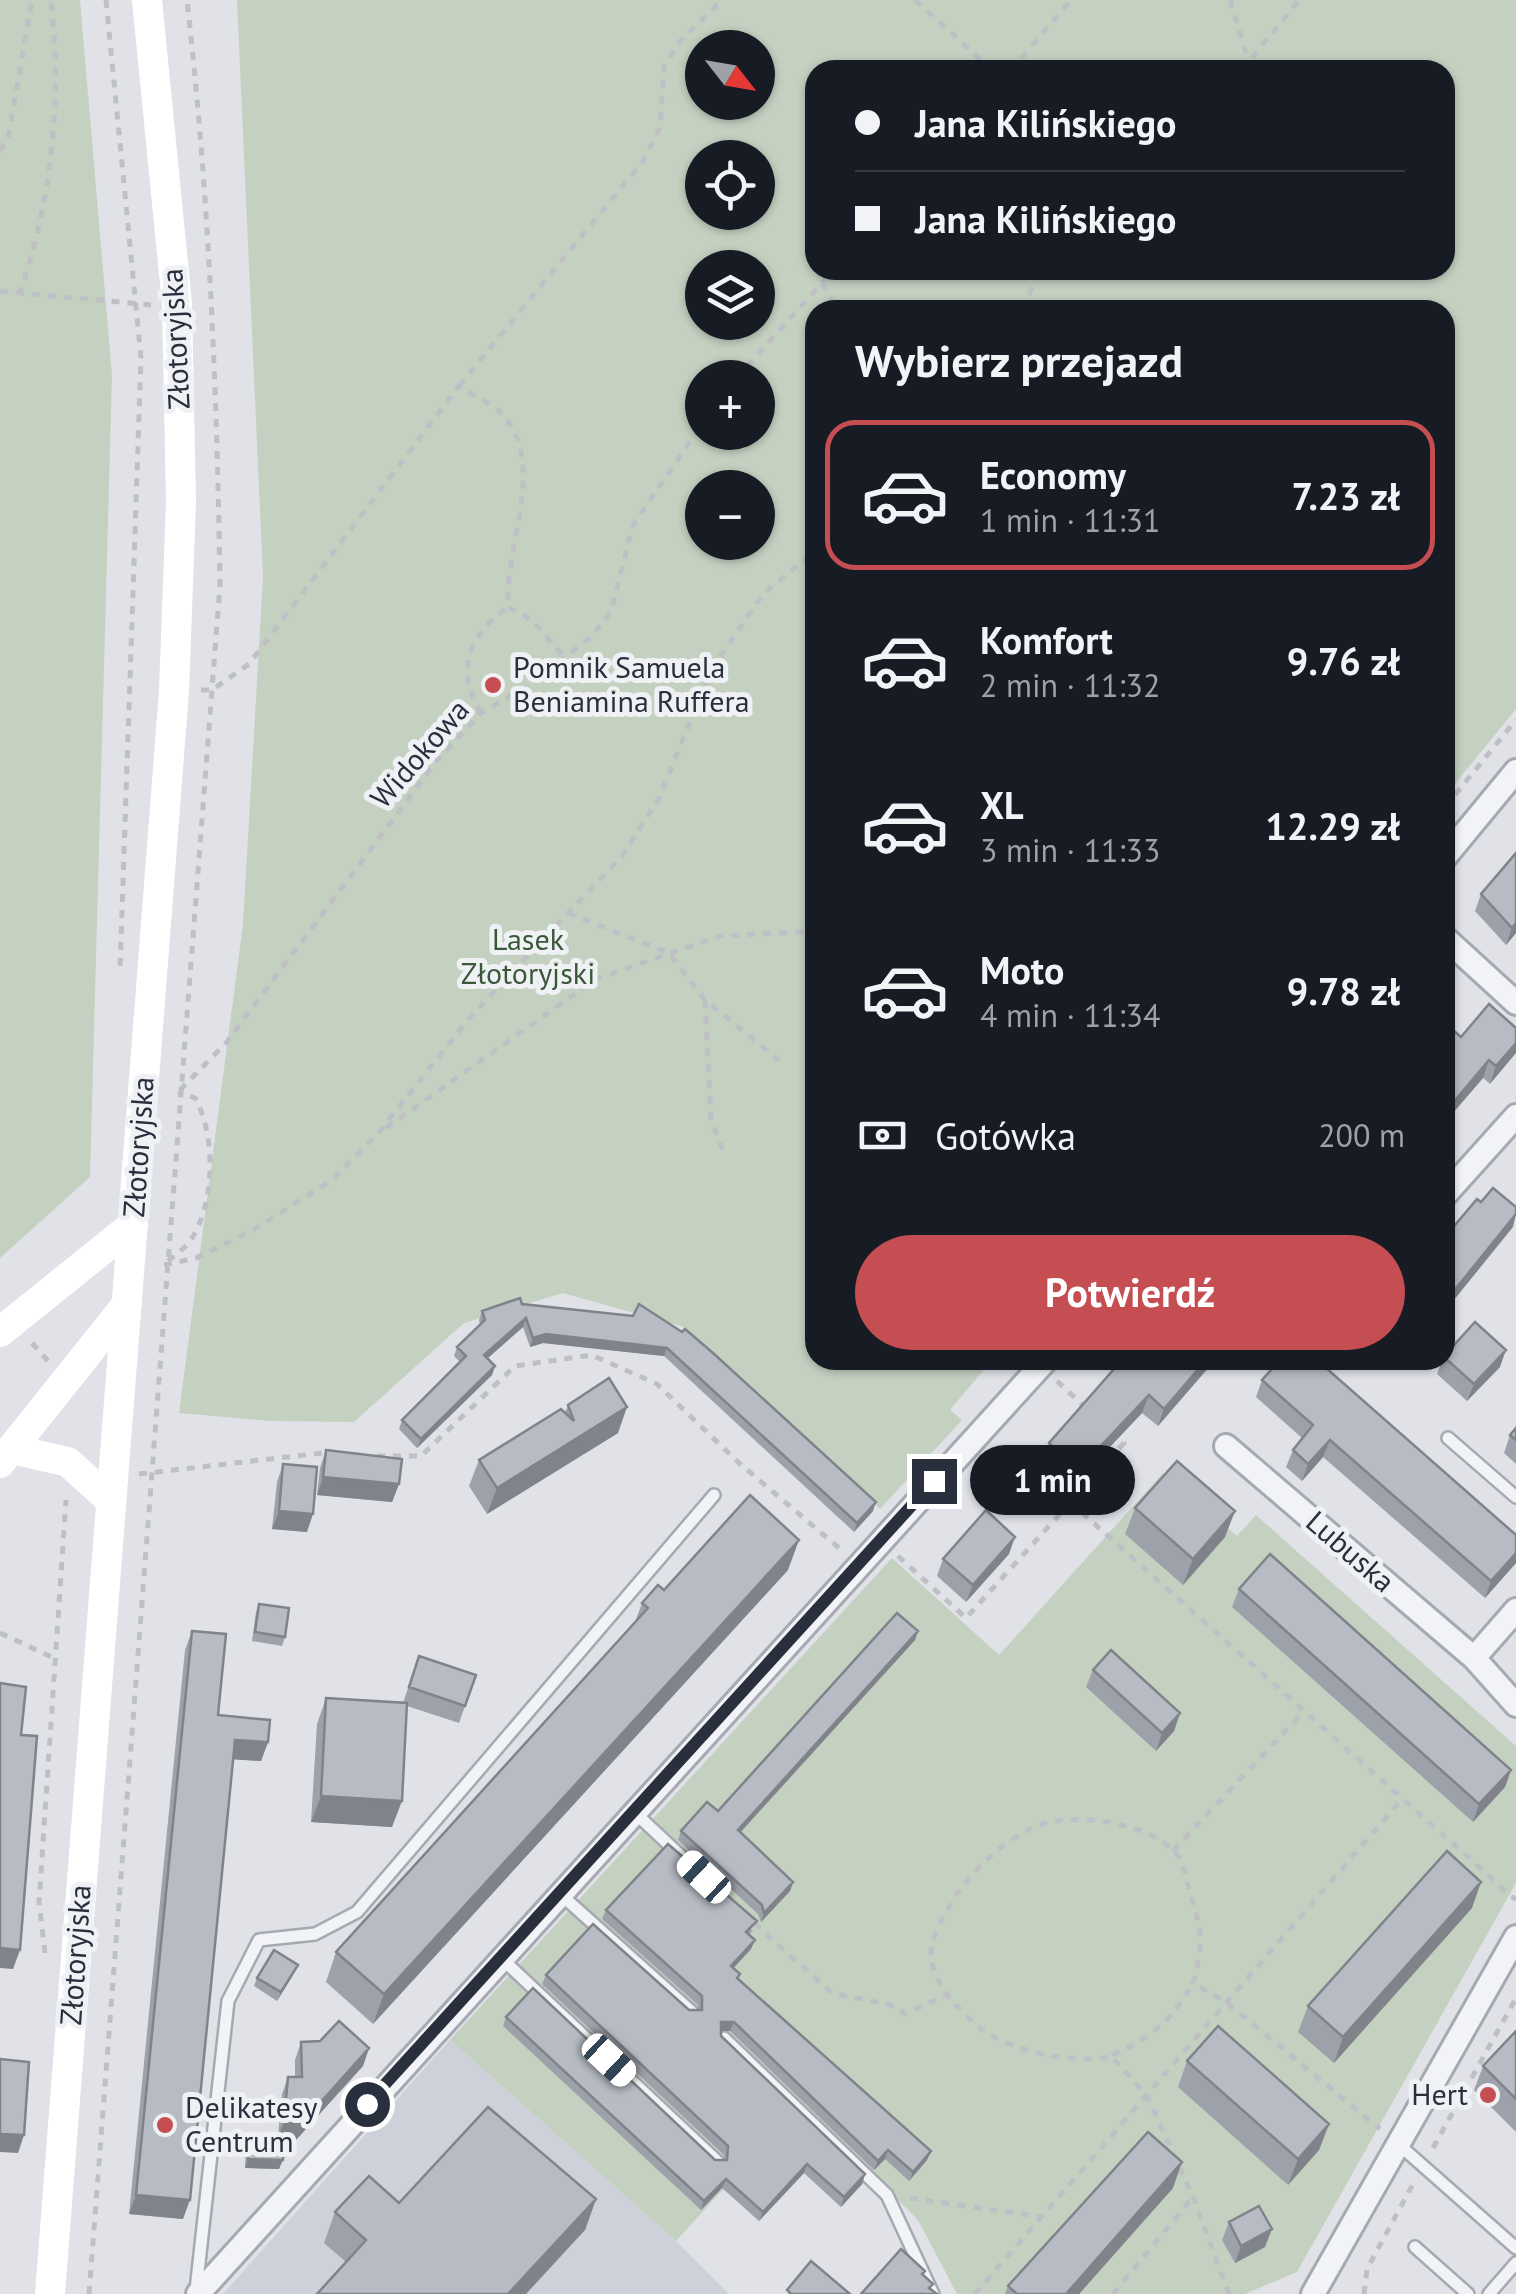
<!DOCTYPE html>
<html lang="pl">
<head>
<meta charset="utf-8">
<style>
  :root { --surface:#171b24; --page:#20242c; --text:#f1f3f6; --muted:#9ea1a6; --line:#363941; --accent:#c44e52 }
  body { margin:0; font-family:"PT Sans",sans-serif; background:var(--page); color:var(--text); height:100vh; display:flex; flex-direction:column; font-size:38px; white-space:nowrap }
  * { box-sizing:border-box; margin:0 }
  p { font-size:32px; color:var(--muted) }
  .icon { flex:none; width:55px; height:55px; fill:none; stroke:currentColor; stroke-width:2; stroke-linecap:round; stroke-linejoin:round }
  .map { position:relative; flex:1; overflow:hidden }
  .drawer { position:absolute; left:805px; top:300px; width:650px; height:1070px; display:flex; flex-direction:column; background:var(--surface); border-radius:30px; box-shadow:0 2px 8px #0004 }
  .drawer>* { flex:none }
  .banner { position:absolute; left:805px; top:60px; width:650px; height:220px; border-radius:30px; box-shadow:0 2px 8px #0004; display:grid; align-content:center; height:220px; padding:0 50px; background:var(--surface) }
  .needle { width:65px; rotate:121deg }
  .controls { position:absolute; left:685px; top:30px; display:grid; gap:20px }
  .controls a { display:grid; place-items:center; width:90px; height:90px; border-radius:50%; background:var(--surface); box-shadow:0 2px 8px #0004; font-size:50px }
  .end { position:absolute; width:45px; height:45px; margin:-22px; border:12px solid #2a2f3e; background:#fff; box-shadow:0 0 0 5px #fff }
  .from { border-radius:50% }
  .bubble { position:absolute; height:70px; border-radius:35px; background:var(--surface); box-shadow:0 2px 8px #0004; font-size:32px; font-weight:600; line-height:70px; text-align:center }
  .car { position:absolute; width:30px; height:60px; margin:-30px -15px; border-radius:12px; box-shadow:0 0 8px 2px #0007; background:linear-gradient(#fff 24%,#345 0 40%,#fff 0 76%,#345 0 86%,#fff 0) }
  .banner b { display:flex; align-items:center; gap:35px; height:95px; font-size:38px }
  .banner b+b { border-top:2px solid var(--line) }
  .banner i { width:25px; height:25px; background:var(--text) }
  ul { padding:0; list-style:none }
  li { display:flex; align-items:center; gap:30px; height:150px; margin:0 20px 15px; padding:0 30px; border:5px solid transparent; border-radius:30px }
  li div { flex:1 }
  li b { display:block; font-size:38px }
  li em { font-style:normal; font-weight:600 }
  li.current { border-color:var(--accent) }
  li>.icon { width:90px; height:90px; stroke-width:1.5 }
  h2 { padding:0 50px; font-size:45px; line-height:120px }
  .pay { display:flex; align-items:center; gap:25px; height:110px; padding:0 50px; font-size:38px }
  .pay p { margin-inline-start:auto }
  .action { display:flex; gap:20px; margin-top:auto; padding:20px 50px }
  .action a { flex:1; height:115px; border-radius:60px; background:var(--accent); color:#fff; font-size:40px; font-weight:600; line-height:115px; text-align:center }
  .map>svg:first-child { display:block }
  .built { fill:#ced1d9 }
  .green { fill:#c4d1c1; fill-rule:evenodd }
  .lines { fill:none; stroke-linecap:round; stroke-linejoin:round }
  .lane-casing { stroke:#a6a9b2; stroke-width:16 }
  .street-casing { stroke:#a6a9b2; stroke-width:28 }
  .path { stroke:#bec0c6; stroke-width:5; stroke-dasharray:8 8; stroke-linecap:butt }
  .lane { stroke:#f2f3f6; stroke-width:11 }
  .street { stroke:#f2f3f6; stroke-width:22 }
  .secondary { stroke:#fff; stroke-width:30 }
  .wall { fill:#9da1a9 }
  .shaded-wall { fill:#808389 }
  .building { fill:#b7bbc4; stroke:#808389; stroke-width:2.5 }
  .route { stroke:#2a2f3e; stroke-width:12 }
  .poi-dot { fill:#c44e52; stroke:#eff1f5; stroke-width:4 }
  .labels { text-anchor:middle; stroke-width:10; stroke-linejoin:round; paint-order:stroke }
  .street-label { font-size:30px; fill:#2a2f3e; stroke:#eff1f5 }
  .poi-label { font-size:30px; fill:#2a2f3e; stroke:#eff1f5; text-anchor:start }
  .park-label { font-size:30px; fill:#3a5838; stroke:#eff1f5 }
</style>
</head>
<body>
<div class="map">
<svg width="1516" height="2294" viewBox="0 0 1516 2294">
  <rect width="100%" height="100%" fill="#e0e2e8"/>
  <!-- built -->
  <path class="built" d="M450,2040L676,2241L729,2294H223Z"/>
  <!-- green -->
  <path class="green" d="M0,0H80L112,375L90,1177L0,1258Z
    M237,0H1516V709L1445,796V310H815V1360H992L950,1410L962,1420L880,1509L684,1327L563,1293L464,1323L354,1422L271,1421L179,1413L243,924L263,577ZM702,48H758V102H702ZM815,70H1445V270H815ZM702,158H758V212H702ZM702,268H758V322H702ZM702,378H758V432H702ZM702,488H758V542H702Z
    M1163,1473L1237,1536L1256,1515L1516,1746V1883L1297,2272L1245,2294H957L918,2220L872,2174L841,2207L768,2140L676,2241L450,2040L892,1558L999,1655Z"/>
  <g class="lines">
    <!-- lane casing -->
    <g class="lane-casing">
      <path id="lane" d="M1448,1438L1516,1497
        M633,1811L681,1856
        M558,1892L692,2012
        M500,1957L718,2162
        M724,2038L887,2195L933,2294
        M1397,2143L1516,2248
        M1415,2247L1468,2294
        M196,2290L228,2001L259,1940L315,1934L357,1912L714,1495
        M1489,2294L1516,2263"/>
    </g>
    <!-- street casing -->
    <g class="street-casing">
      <path id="street" d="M1445,857L1516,771
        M1445,938L1516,1003
        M1445,1195L1516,1116
        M1226,1446L1474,1658L1516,1705
        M1474,1658L1516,1610
        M198,2294L1046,1360
        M1313,2294L1516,1937"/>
    </g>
    <!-- path -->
    <path class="path" d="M106,0L141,358L120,970
      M915,0L992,70
      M1230,0L1249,63
      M1011,70L1071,0
      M1242,70L1299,0
      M0,151L8,139L32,0
      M822,283L837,310
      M0,291L151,305
      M19,295C52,200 62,100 51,0
      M1024,310L1038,270
      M736,378L834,270
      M459,386L643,161L660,128L664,66L681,40L722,0
      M201,690H212L249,664L459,386C472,395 494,404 504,416C547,468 504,548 508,607L533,621L563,656
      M481,713C455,670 468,635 508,607
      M1445,807L1516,720
      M568,913L669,953L705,1000L785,1065
      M705,1000L711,1119L725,1157
      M180,1090L226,1043L438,759L481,713L533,683L592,636L611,611L633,525L702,424
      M386,1128L596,979L720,936L815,931
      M168,1261C176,1254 187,1247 192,1238C215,1201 216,1135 195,1098L178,1092
      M164,1265L196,1258L253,1230L332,1180L379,1132L471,1016L622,856L659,798L711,670L763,594L815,551
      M32,1343L48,1361
      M1057,1381L1086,1408
      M377,1456H421L515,1366L592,1355L657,1384L738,1462L839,1548
      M139,1474L331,1452
      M1070,1502L1516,1900
      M898,1556L966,1618L1124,1443L1116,1436
      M0,1633L58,1660
      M1173,1851L1304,1711
      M754,1923L832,1993L895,2006L905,2014L945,1995
      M45,1953L39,1902L66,1500
      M1112,2055C1151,2039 1172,2020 1193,1983
      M1433,2148L1516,1998
      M910,2198L1043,2217
      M89,2294L220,585C217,389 209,195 187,0
      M975,2294L1402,1799
      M1113,2294L1193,2197
      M1229,2294L1193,2197L1147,2096L1111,2056C1075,2066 1003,2050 975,2024C955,2005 933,1984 931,1955C930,1939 943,1918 950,1905C968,1874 999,1844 1032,1828C1069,1810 1156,1821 1180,1859C1185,1867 1186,1879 1189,1888C1201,1931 1205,1939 1193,1983L1227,2003L1380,2129
      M1364,2294L1367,2269L1413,2184"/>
    <!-- lane -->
    <use href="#lane" class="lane"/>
    <!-- street -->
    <use href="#street" class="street"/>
    <!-- secondary -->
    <path class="secondary" d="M0,1332L133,1225
      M12,1449L68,1462L111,1501
      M0,1463L127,1304
      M50,2294L174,691L181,502L177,304L147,0"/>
  </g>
  <!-- wall -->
  <path class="wall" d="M1516,853V933L1506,945L1475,911L1481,894Z
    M1445,1023L1461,1037L1516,1028L1490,1084L1483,1078L1445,1122Z
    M522,1304L633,1316L873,1511L854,1532L664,1356L543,1343L530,1347L523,1327L488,1358L495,1366L492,1375L417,1448L399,1429L402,1420L460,1362L454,1356L457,1347L480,1324L479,1320L482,1311Z
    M1445,1355L1500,1367L1467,1401L1437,1374L1442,1360H1445Z
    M1215,1360L1158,1426L1142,1413L1072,1487L1043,1460L1049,1443Z
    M1262,1380L1516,1535V1563L1485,1598L1323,1457L1302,1481L1286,1467L1293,1450L1302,1438L1256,1397Z
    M568,1405L618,1433L487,1514L469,1486L479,1460L565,1413Z
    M1516,1428V1464L1504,1453L1510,1435Z
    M326,1450L399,1484L392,1502L317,1495L320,1468Z
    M283,1464L307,1532L272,1529L277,1482Z
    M1135,1508L1225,1537L1183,1585L1125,1534Z
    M1009,1554L966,1602L937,1576L943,1559Z
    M788,1570L373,2024L326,1982L336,1952L635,1622L642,1603L664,1590Z
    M1239,1589L1511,1770L1505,1787L1473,1822L1232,1607Z
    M259,1604L285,1637L282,1646L252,1641L256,1612Z
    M192,1631L218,1715L268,1742L261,1761L233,1759L183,2219L129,2214L185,1650Z
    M918,1631L915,1640L741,1832L793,1882L790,1891L761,1922L758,1914L678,1840L681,1831L718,1811Z
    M419,1656L476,1675L459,1723L407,1706L392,1827L311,1822L317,1724L326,1698L403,1703Z
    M1093,1670L1180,1713L1174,1731L1156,1751L1086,1687Z
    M1472,1908L1334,2063L1298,2032L1308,2006Z
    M606,1910L753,1930L749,1935L751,1949L733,1968L738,1979L931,2151L927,2160L909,2181L885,2159L874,2170L730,2031H721V2036L865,2174L862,2184L841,2207L804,2173L759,2221L722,2188L701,2210L503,2026L506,2017L715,2160H724V2155L542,1984L546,1975L689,2010H698V2005L602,1919Z
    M294,1973L277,2001L254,1986L257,1978Z
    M1516,2031V2132L1474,2090L1483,2066Z
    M301,2042L369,2048L363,2066L295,2141L283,2140L279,2169L245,2168L246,2144L249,2135L278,2136L282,2094L288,2077H295V2060Z
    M1187,2061L1329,2124L1319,2150L1288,2185L1178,2087Z
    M1173,2188L1079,2294H1005L1008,2286Z
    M596,2199L585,2230L346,2262L324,2243L335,2212L399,2203Z
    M1229,2222L1265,2247L1235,2263L1222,2240Z"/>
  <!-- shaded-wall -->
  <path class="shaded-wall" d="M1516,923V933L1506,945L1512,928Z
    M1516,1043V1053L1490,1084L1496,1066Z
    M1489,1060L1483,1078L1445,1122L1446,1111Z
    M1516,1214L1513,1227L1445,1311V1302Z
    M526,1318L523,1327L481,1364L484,1355Z
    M546,1334L667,1348L664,1356L543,1343L530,1347L533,1338Z
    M1506,1350L1500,1367L1467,1401L1474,1384Z
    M1206,1360H1215L1158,1426L1164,1409Z
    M495,1366L492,1375L417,1448L421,1439Z
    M1149,1395L1142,1413L1072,1487L1078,1470Z
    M627,1407L618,1433L487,1514L497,1488Z
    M1330,1440L1323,1457L1302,1481L1308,1464Z
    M323,1477L399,1484L392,1502L317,1495Z
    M876,1502L873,1511L854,1532L857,1523Z
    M279,1511L313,1514L307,1532L272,1529Z
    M1235,1511L1225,1537L1183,1585L1193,1559Z
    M1015,1537L1009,1554L966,1602L973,1585Z
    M799,1540L788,1570L373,2024L384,1994Z
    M1516,1553V1563L1485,1598L1491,1581Z
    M918,1631L915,1640L735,1838L738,1830Z
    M1180,1713L1174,1731L1156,1751L1162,1733Z
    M235,1740L268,1742L261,1761L228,1759Z
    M1511,1770L1505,1787L1473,1822L1479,1804Z
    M321,1796L402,1801L392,1827L311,1822Z
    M793,1882L790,1891L761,1922L764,1913Z
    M1481,1882L1472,1908L1334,2063L1343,2037Z
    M755,1940L751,1949L727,1975L731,1966Z
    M0,1948L20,1950L13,1969L0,1968Z
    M298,1965L294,1973L277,2001L281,1992Z
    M721,2022H734L730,2031H718Z
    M369,2048L363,2066L295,2141L277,2139L284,2122Z
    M1329,2124L1319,2150L1288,2185L1298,2159Z
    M0,2134L24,2135L18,2153L0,2152Z
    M888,2150L885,2159L874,2170L878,2161Z
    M931,2151L927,2160L909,2181L913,2172Z
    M248,2159L283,2160L279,2169L245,2168Z
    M1182,2162L1173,2188L1079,2294H1066Z
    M807,2164L804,2173L759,2221L763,2212Z
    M865,2174L862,2184L841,2207L844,2197Z
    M726,2179L722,2188L701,2210L704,2201Z
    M136,2195L190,2200L183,2219L129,2214Z
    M596,2199L585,2230L526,2294H508Z
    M1272,2229L1265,2247L1235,2263L1241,2246Z"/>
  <!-- building -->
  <path class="building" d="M1516,853V923L1512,928L1481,894Z
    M1489,1004L1516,1028V1043L1496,1066L1489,1060L1446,1111L1445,1023L1461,1037Z
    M1493,1188L1516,1207V1214L1445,1302V1237L1477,1199L1481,1202Z
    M520,1298L522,1304L633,1316L639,1304L682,1332L685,1329L713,1353L876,1502L857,1523L667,1348L546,1334L533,1338L526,1318L484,1355L495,1366L421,1439L402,1420L466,1356L457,1347L485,1320L482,1311Z
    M1475,1322L1506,1350L1474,1384L1445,1358V1355Z
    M1122,1360H1206L1164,1409L1149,1395L1078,1470L1049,1443Z
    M1280,1360H1317L1516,1535V1553L1491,1581L1330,1440L1308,1464L1293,1450L1313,1425L1262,1380Z
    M609,1378L627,1407L497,1488L479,1460L561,1409L574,1421L568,1405Z
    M1516,1428V1440L1510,1435Z
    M326,1450L402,1459L399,1484L323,1477Z
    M1177,1461L1235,1511L1193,1559L1135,1508Z
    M283,1464L317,1467L313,1514L279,1511Z
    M750,1495L799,1540L384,1994L336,1952L648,1608L642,1603L658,1585L664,1590Z
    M986,1510L1015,1537L973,1585L943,1559Z
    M1270,1554L1511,1770L1479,1804L1239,1589Z
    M259,1604L289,1608L285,1637L255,1632Z
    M897,1613L918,1631L738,1830L793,1882L764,1913L762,1905L681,1831L707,1802L718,1811Z
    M192,1631L226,1634L218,1715L270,1720L268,1742L235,1740L190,2200L136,2195Z
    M1111,1650L1180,1713L1162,1733L1093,1670Z
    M419,1656L476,1675L465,1706L409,1687Z
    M0,1683L26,1687L21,1735L37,1736L20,1950L0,1948Z
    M326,1698L407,1703L402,1801L321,1796Z
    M668,1844L757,1921L746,1932L755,1940L731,1966L740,1974L737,1978L931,2151L913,2172L888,2150L878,2161L734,2022H721V2036L865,2174L844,2197L807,2164L763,2212L726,2179L704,2201L506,2017L533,1988L715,2160H727L728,2146L546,1975L593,1924L689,2010H702V1996L606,1910Z
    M1447,1851L1481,1882L1343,2037L1308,2006Z
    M274,1950L298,1965L281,1992L257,1978Z
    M339,2021L369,2048L302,2123L284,2122L288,2077H302L301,2042L320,2041Z
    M1218,2026L1329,2124L1298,2159L1187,2061Z
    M1516,2031V2099L1483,2066Z
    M0,2059L29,2062L24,2135L0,2134Z
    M488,2107L596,2199L508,2294H317L366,2240L335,2212L369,2176L399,2203Z
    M1148,2132L1182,2162L1066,2294H1017L1008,2286Z
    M249,2135L284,2137L283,2160L248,2159Z
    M1259,2206L1272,2229L1241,2246L1229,2222Z
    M901,2249L925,2271L922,2274L933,2284L929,2288L937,2294H861Z
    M811,2261L850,2294H791L787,2290Z"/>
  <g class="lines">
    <!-- route -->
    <path class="route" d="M367,2104L934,1481"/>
  </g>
  <!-- markers -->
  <g class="poi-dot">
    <circle cx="493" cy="685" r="10"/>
    <circle cx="1488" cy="2095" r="10"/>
    <circle cx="165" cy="2125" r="10"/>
  </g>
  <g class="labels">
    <!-- street labels -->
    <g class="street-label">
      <text transform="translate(176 339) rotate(-93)" y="10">Złotoryjska</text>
      <text transform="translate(420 754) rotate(-49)" y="10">Widokowa</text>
      <text transform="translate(139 1147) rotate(-86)" y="10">Złotoryjska</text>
      <text transform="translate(1350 1552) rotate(41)" y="10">Lubuska</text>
      <text transform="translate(76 1955) rotate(-86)" y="10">Złotoryjska</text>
    </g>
    <!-- poi labels -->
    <g class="poi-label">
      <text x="513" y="678">Pomnik Samuela<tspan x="513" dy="34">Beniamina Ruffera</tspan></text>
      <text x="1468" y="2105" text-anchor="end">Hert</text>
      <text x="185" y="2118">Delikatesy<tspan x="185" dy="34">Centrum</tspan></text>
    </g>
    <!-- park labels -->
    <g class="park-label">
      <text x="528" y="950">Lasek<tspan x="528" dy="34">Złotoryjski</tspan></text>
    </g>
  </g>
</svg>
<div class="controls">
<a><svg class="needle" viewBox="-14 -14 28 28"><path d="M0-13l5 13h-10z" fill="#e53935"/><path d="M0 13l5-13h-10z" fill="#9ea1a6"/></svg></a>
<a><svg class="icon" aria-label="locate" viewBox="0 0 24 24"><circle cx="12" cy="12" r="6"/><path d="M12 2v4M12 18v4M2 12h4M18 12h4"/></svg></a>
<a><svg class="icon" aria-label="layers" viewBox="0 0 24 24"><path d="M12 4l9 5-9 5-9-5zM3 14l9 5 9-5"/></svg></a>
<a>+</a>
<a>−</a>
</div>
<i class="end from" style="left:367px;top:2104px"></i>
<i class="end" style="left:934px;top:1481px"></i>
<div class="bubble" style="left:970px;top:1445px;width:165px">1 min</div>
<i class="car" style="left:704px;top:1877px;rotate:313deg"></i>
<i class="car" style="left:609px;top:2060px;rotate:133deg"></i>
<div class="banner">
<b><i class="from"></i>Jana Kilińskiego</b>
<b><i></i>Jana Kilińskiego</b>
</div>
<section class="drawer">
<h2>Wybierz przejazd</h2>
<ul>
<li class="current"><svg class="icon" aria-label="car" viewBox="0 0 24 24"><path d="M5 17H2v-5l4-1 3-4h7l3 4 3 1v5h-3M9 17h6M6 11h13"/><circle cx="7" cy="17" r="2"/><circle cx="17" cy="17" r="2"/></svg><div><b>Economy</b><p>1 min · 11:31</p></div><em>7.23 zł</em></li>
<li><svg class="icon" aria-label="car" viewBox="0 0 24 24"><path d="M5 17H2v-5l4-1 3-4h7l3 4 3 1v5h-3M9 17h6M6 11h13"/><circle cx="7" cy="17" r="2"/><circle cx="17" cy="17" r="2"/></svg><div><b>Komfort</b><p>2 min · 11:32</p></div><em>9.76 zł</em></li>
<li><svg class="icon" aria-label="car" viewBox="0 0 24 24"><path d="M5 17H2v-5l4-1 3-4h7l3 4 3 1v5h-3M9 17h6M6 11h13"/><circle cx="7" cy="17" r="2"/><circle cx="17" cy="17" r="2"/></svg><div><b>XL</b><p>3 min · 11:33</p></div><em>12.29 zł</em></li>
<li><svg class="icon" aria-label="car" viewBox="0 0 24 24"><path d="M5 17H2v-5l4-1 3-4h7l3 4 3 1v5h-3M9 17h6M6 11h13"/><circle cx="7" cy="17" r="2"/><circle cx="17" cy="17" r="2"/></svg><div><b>Moto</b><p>4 min · 11:34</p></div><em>9.78 zł</em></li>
</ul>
<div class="pay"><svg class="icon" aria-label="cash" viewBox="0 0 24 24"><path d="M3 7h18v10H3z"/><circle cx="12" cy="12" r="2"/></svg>Gotówka<p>200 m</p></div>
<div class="action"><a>Potwierdź</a></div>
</section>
</div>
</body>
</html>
